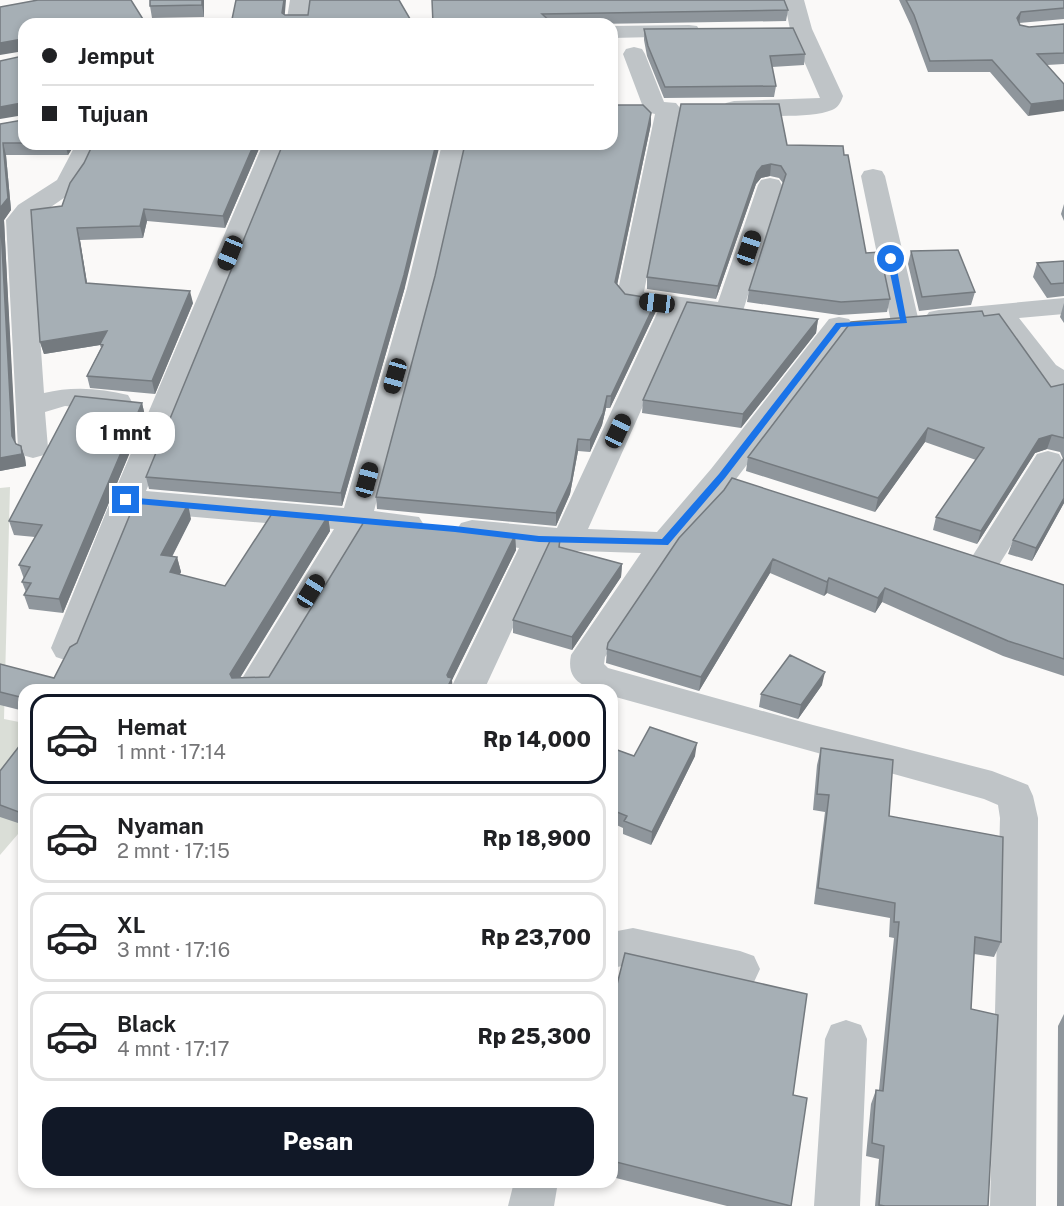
<!DOCTYPE html>
<html lang="id">
<head>
<meta charset="utf-8">
<style>
  :root { --surface:#fff; --page:#f2f2f2; --text:#202124; --muted:#757577; --line:#e0e0e0; --accent:#111827 }
  body { margin:0; font-family:"Public Sans",sans-serif; background:var(--page); color:var(--text); height:100vh; display:flex; flex-direction:column; font-size:22px; white-space:nowrap }
  * { box-sizing:border-box; margin:0 }
  p { font-size:20px; color:var(--muted) }
  .icon { flex:none; width:33px; height:33px; fill:none; stroke:currentColor; stroke-width:2; stroke-linecap:round; stroke-linejoin:round }
  .map { position:relative; flex:1; overflow:hidden }
  .details { position:absolute; left:18px; top:684px; width:600px; height:504px; display:flex; flex-direction:column; background:var(--surface); border-radius:18px; box-shadow:0 3px 9px #0003 }
  .details>* { flex:none }
  .hud { position:absolute; left:18px; top:18px; width:600px; height:132px; border-radius:18px; box-shadow:0 3px 9px #0003; display:grid; align-content:center; height:132px; padding:0 24px; background:var(--surface) }
  .end { position:absolute; width:27px; height:27px; margin:-14px; border:8px solid #1a73e8; background:#fff; box-shadow:0 0 0 3px #fff }
  .from { border-radius:50% }
  .bubble { position:absolute; height:42px; border-radius:18px; background:var(--surface); box-shadow:0 3px 9px #0003; font-size:20px; font-weight:800; line-height:42px; text-align:center }
  .car { position:absolute; width:18px; height:36px; margin:-18px -9px; border-radius:8px; box-shadow:0 0 4px 2px #0007; background:linear-gradient(#222 24%,#8ab4d8 0 40%,#222 0 76%,#8ab4d8 0 86%,#222 0) }
  .hud b { display:flex; align-items:center; gap:21px; height:57px; font-size:22px }
  .hud b+b { border-top:2px solid var(--line) }
  .hud i { width:15px; height:15px; background:var(--text) }
  ul { padding:10px 0 0; list-style:none }
  li { display:flex; align-items:center; gap:18px; height:90px; margin:0 12px 9px; padding:0 12px; border:3px solid var(--line); border-radius:18px }
  li div { flex:1 }
  li b { display:block; font-size:22px }
  li em { font-style:normal; font-weight:800 }
  li.on { border-color:var(--accent) }
  li>.icon { width:54px; height:54px; stroke-width:1.5 }
  .button { display:flex; gap:12px; margin-top:auto; padding:12px 24px }
  .button a { flex:1; height:69px; border-radius:18px; background:var(--accent); color:#fff; font-size:24px; font-weight:800; line-height:69px; text-align:center }
  .map>svg:first-child { display:block }
  .green { fill:#daded7 }
  .lines { fill:none; stroke-linecap:round; stroke-linejoin:round }
  .minor { fill:#bfc4c7; fill-rule:evenodd }
  .wall { fill:#8f969c }
  .shaded-wall { fill:#747a7f }
  .building { fill:#a6afb5; stroke:#747a7f; stroke-width:1.5 }
  .route { fill:#1a73e8 }
</style>
</head>
<body>
<div class="map">
<svg width="1064" height="1206" viewBox="0 0 1064 1206">
  <rect width="100%" height="100%" fill="#faf9f8"/>
  <!-- green -->
  <path class="green" d="M10,487L4,719L24,723V827L0,855V488Z"/>
  <g class="lines">
    <!-- minor -->
    <path class="minor" d="M290,0H310L308,24H286Z
      M784,0H804L812,29L843,96C841,102 838,108 832,110C811,119 759,115 734,115L726,113L722,108L726,103L734,101L820,98L790,29Z
      M689,25L697,26L700,31L697,36L612,38V26Z
      M634,47L642,49L645,54L664,102L676,103L680,108L644,292L718,302L758,185L761,180L770,178L779,180L782,185L743,311L739,317L728,319L684,314L588,529L657,532L711,469L829,319L839,317L849,319L853,325L733,483L676,551L605,657L604,664L608,668L813,725L992,771L1028,785L1033,796L1038,818L1036,1206H990L1000,818L998,805L984,799L612,696V690C589,690 565,684 571,655L641,553L549,550L484,690H450L519,548L461,539L456,531L461,523L472,520L557,528L658,311C642,309 626,309 617,295L655,114L646,112L643,107L623,54L626,49Z
      M76,144H100L85,174L74,191L32,220L44,393C71,386 101,388 128,395L132,402L128,409L118,411L65,406L45,412L48,448L44,455L33,458L22,455L18,448L6,220L18,205L57,180Z
      M263,144H287L146,491L344,508L407,288L442,144H466L433,288L374,511L419,517L424,525L419,533L408,536L364,532L270,690H235L334,529L138,512L80,657L68,661L56,657L51,648L111,500Z
      M873,169L882,171L885,176L919,322L915,328L905,330L895,328L891,322L861,176L864,171Z
      M1064,298V314L1019,318L1056,365L1064,370V393C1032,385 1012,346 993,321L939,326L929,324L925,318L929,312L939,310Z
      M1048,451L1059,454L1063,461L997,568L986,571L975,568L970,560L975,552L1037,454Z
      M633,928L740,951L754,956L760,969L754,982L740,987L633,964L612,968V932Z
      M846,1020L861,1025L867,1039L860,1206H814L825,1039L831,1025Z
      M514,1182H558L554,1206H508Z"/>
  </g>
  <!-- wall -->
  <path class="wall" d="M150,0H204V17L152,18L150,6Z
    M432,0L788,10L786,21L596,24H433Z
    M899,0H1064V19L1019,23L1020,25L1029,27L1064,24V64L1047,65L1028,116L990,72H928L911,26Z
    M24,24V144H75L68,155H6L11,210L4,220L15,443L21,446L25,458L26,466L0,471V124L23,120Z
    M644,29L805,54L804,65L772,67L776,86L774,97L664,98L647,56L644,40Z
    M612,105L651,124L617,284L625,294L656,311L610,408H606L602,425L590,452L578,451L570,494L556,526L377,509L376,497L435,276Z
    M93,144H261L225,228L147,221L143,238L80,240L87,283L193,303L155,394L90,388L87,376L101,348L100,345L44,354L40,342L62,206L84,163Z
    M787,145L866,253L890,299L887,312L839,315L747,302L749,290L783,183L779,178L770,176L761,178L756,184L716,299L647,289V277Z
    M1064,204V221L1061,214Z
    M911,251L975,292L971,305L919,311L908,264Z
    M1064,261V296L1047,298L1033,277L1037,263Z
    M405,287L342,506L149,489L146,477Z
    M1064,303V323L1060,317Z
    M984,316L1051,387L1064,384V503L1032,561L1008,554L1013,540L1063,459L1060,452L1047,449L1035,453L977,544L933,530L936,517L976,460L925,442L875,512L746,471L748,457Z
    M818,319L816,333L741,428L642,413L643,400Z
    M142,403L145,416L63,613L29,609L24,595L26,592L22,582L24,579L19,565L35,537L14,535L9,521Z
    M328,516L330,531L240,678L269,677L515,535L516,550L452,680L24,690V711L0,705V664L54,678L77,643L191,519L172,557H177L181,572L179,575L225,586Z
    M679,538L1064,585V676L1003,656L882,602L875,613L827,593L824,596L770,573L699,691L606,663L607,649Z
    M560,539V547L622,564L621,577L572,650L513,633V620Z
    M822,685L798,719L759,707L761,694Z
    M24,740V825L0,817V771Z
    M612,748L634,756H695L651,845L623,834V828L612,823Z
    M821,748L889,816L1001,942L994,957L974,954L971,1009L988,1206H875L879,1159L866,1156L871,1104L876,1090H879L894,938L889,937L890,918L814,904L825,812L813,810L817,765Z
    M612,1004L793,1095L791,1206H727L612,1177Z
    M1064,1014V1206H1057L1058,1026Z"/>
  <!-- shaded-wall -->
  <path class="shaded-wall" d="M202,0H204V17L202,5Z
    M284,0H286L284,24L282,13Z
    M1021,12L1019,23L1017,18Z
    M23,39L24,51L0,55V43Z
    M1064,100V111L1028,116L1031,104Z
    M22,103L24,115L0,119V107Z
    M651,113V124L615,295V282Z
    M3,143L6,155L11,210L4,220L16,448L12,436L0,208Z
    M65,144H75L68,155Z
    M254,144H261L225,228L223,216Z
    M436,144H440L405,287L342,506L341,493Z
    M771,164L770,176L761,178L756,184L716,299L718,286L757,172L762,166Z
    M144,209L147,221L143,238L140,226Z
    M77,228L80,240L89,295L86,283Z
    M190,291L193,303L155,394L152,381Z
    M657,299L656,311L610,408L611,396Z
    M818,319L816,333L741,428L743,414Z
    M107,331L100,345L44,354L40,342Z
    M607,396L606,408L602,425L590,452V440Z
    M142,403L145,416L63,613L59,599Z
    M928,428L925,442L875,512L878,498Z
    M1052,435L1047,449L1035,453L977,544L981,531L1039,439Z
    M578,439V451L570,494L556,526V513Z
    M21,446L25,458L26,466L0,471V458Z
    M1064,498V503L1032,561L1036,548Z
    M188,504L191,519L165,570L161,555Z
    M328,516L330,531L233,689L230,674Z
    M515,535L516,550L452,680L453,690H446L447,675Z
    M177,557L181,572L174,587L170,572Z
    M773,559L770,573L699,691L701,677Z
    M622,564L621,577L572,650V637Z
    M829,578L827,593L824,596L827,582Z
    M885,588L882,602L875,613L878,598Z
    M825,672L822,685L798,719L801,705Z
    M697,743L695,756L651,845L652,832Z"/>
  <!-- building -->
  <path class="building" d="M38,0H131L146,24H24V143H3L8,198L0,208L12,436L16,444L21,446L22,454L0,458V124L23,120L22,103L0,107V61L23,56V39L0,43V7Z
    M150,0H202V5L150,6Z
    M236,0H284L282,13L285,15H308L310,0H399L413,24H231Z
    M432,0H784L788,10L542,14L553,24H433Z
    M906,0H1064V8L1021,12L1017,18L1020,25L1029,27L1064,24V53L1037,54L1064,84V100L1031,104L992,60L930,61L914,15Z
    M793,28L805,54L770,56L776,86L665,87L648,46L644,29Z
    M612,104V105H643L651,113L615,282L625,294L657,299L611,396H607L603,413L590,440L578,439L571,481L556,513L376,497L435,276L465,144H612Z
    M681,104H779L787,145L843,146L844,155H848L866,253L880,252L890,299L841,302L749,290L786,174L781,166L771,164L762,166L757,172L718,286L647,277Z
    M93,144H254L223,216L144,209L140,226L77,228L86,283L190,291L152,381L87,376L103,345L100,344L107,331L40,342L31,210L62,206L70,183L84,163Z
    M283,144H436L404,275L341,493L146,477Z
    M958,250L975,292L922,297L911,251Z
    M1064,261V283L1051,284L1037,263Z
    M687,302L818,319L743,414L643,400Z
    M982,311L984,316L999,314L1051,387L1064,384V438L1052,435L1039,439L981,531L936,517L984,448L928,428L878,498L748,457L851,322Z
    M75,396L142,403L59,599L24,595L31,583L22,582L30,567L19,565L42,525L9,521Z
    M1064,458V498L1036,548L1013,540Z
    M732,478L1064,585V659L1008,641L885,588L878,598L829,578L827,582L773,559L701,677L607,649L608,643L679,538L724,490Z
    M136,500L188,504L161,555L177,557L170,572L225,586L273,512L328,516L230,674L232,678L269,677L365,520L515,535L447,675L448,677L452,678L446,690H24V698L0,692V664L54,678L70,647L77,643Z
    M551,539H560L559,547L622,564L572,637L513,620Z
    M790,655L825,672L801,705L761,694Z
    M650,727L697,743L652,832L624,821L627,816L612,810V748L634,756Z
    M24,740V814L0,805V771Z
    M821,748L893,760L889,816L1003,837L1001,942L975,937L971,1009L998,1015L988,1206H885L879,1205L884,1146L872,1143L876,1090L883,1091L899,922H894L895,903L818,888L829,795L817,794Z
    M625,953L807,994L793,1095L807,1098L791,1206L612,1161V1004Z"/>
  <!-- route -->
  <path class="route" d="M891,257L895,259L907,323L841,327L725,478L668,545L539,542L455,532L126,503L122,500L126,497L455,526L539,536L662,539L719,474L836,323L900,320L887,259Z"/>
</svg>
<i class="end from" style="left:891px;top:259px"></i>
<i class="end" style="left:126px;top:500px"></i>
<div class="bubble" style="left:76px;top:412px;width:99px">1 mnt</div>
<i class="car" style="left:749px;top:248px;rotate:19deg"></i>
<i class="car" style="left:230px;top:253px;rotate:202deg"></i>
<i class="car" style="left:657px;top:303px;rotate:277deg"></i>
<i class="car" style="left:395px;top:376px;rotate:196deg"></i>
<i class="car" style="left:618px;top:431px;rotate:25deg"></i>
<i class="car" style="left:367px;top:480px;rotate:15deg"></i>
<i class="car" style="left:311px;top:591px;rotate:32deg"></i>
<div class="hud">
<b><i class="from"></i>Jemput</b>
<b><i></i>Tujuan</b>
</div>
<section class="details">
<ul>
<li class="on"><svg class="icon" aria-label="car" viewBox="0 0 24 24"><path d="M5 17H2v-5l4-1 3-4h7l3 4 3 1v5h-3M9 17h6M6 11h13"/><circle cx="7" cy="17" r="2"/><circle cx="17" cy="17" r="2"/></svg><div><b>Hemat</b><p>1 mnt · 17:14</p></div><em>Rp 14,000</em></li>
<li><svg class="icon" aria-label="car" viewBox="0 0 24 24"><path d="M5 17H2v-5l4-1 3-4h7l3 4 3 1v5h-3M9 17h6M6 11h13"/><circle cx="7" cy="17" r="2"/><circle cx="17" cy="17" r="2"/></svg><div><b>Nyaman</b><p>2 mnt · 17:15</p></div><em>Rp 18,900</em></li>
<li><svg class="icon" aria-label="car" viewBox="0 0 24 24"><path d="M5 17H2v-5l4-1 3-4h7l3 4 3 1v5h-3M9 17h6M6 11h13"/><circle cx="7" cy="17" r="2"/><circle cx="17" cy="17" r="2"/></svg><div><b>XL</b><p>3 mnt · 17:16</p></div><em>Rp 23,700</em></li>
<li><svg class="icon" aria-label="car" viewBox="0 0 24 24"><path d="M5 17H2v-5l4-1 3-4h7l3 4 3 1v5h-3M9 17h6M6 11h13"/><circle cx="7" cy="17" r="2"/><circle cx="17" cy="17" r="2"/></svg><div><b>Black</b><p>4 mnt · 17:17</p></div><em>Rp 25,300</em></li>
</ul>
<div class="button"><a>Pesan</a></div>
</section>
</div>
</body>
</html>
